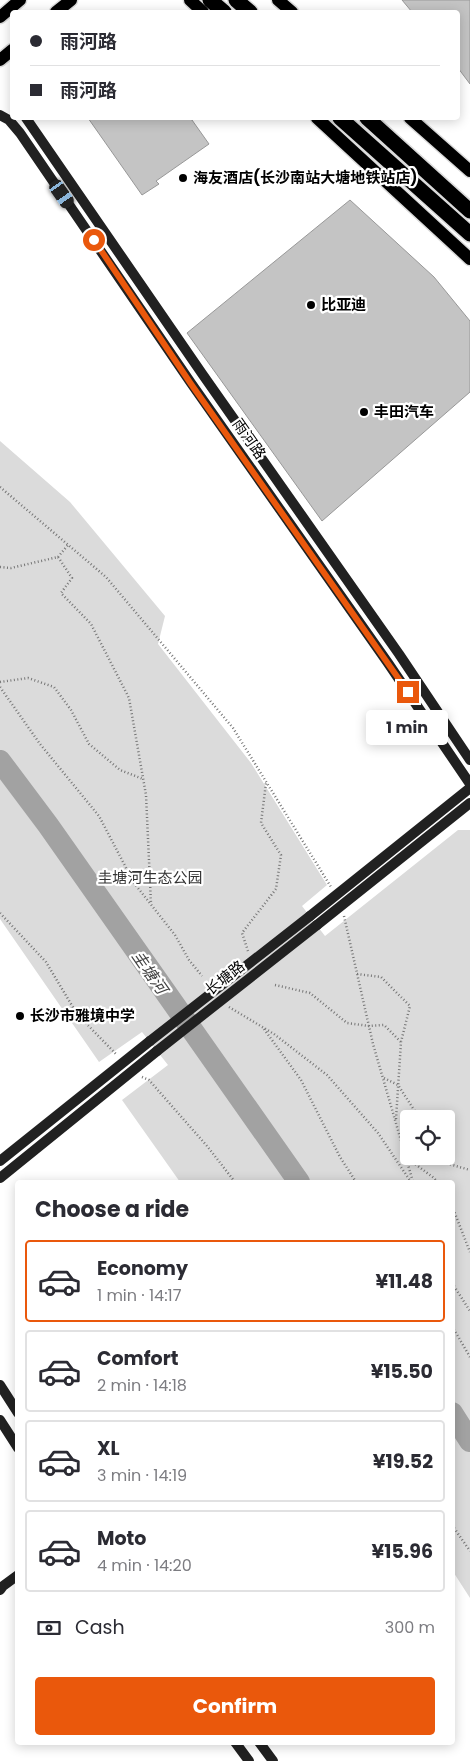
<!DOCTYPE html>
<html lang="en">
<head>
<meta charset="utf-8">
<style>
  :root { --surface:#fff; --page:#f2f2f3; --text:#2b2b33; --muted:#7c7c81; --line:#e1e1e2; --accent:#ea580c }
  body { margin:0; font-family:Poppins,"Noto Sans SC",sans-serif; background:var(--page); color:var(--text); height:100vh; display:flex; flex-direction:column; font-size:19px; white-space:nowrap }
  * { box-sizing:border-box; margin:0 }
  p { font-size:16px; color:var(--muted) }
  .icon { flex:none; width:28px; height:28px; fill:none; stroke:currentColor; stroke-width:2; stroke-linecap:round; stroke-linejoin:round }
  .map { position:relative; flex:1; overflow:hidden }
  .panel { position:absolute; left:15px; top:1180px; width:440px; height:565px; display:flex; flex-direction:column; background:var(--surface); border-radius:5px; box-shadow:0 2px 12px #0003 }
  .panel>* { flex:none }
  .hud { position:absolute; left:10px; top:10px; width:450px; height:110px; border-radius:5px; box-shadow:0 2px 12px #0003; display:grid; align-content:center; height:110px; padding:0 20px; background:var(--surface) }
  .buttons { position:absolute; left:400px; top:1110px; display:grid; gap:10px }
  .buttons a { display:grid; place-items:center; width:55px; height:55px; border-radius:5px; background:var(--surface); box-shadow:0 2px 12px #0003; font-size:25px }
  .end { position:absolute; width:22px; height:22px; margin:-11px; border:6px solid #ea580c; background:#fff; box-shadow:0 0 0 2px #fff }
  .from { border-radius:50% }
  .bubble { position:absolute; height:35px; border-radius:5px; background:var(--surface); box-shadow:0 2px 12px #0003; font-size:16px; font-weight:700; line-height:35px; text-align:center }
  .car { position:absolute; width:15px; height:30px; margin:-15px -8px; border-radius:6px; box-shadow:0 0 4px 1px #0007; background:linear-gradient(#222 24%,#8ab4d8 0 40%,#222 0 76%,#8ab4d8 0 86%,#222 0) }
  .hud b { display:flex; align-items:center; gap:18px; height:48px; font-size:19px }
  .hud b+b { border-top:1px solid var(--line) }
  .hud i { width:12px; height:12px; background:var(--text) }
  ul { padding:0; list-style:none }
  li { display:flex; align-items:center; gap:15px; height:82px; margin:0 10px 8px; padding:0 10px; border:2px solid var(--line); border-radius:5px }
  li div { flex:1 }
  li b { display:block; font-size:19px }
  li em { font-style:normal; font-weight:700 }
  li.active { border-color:var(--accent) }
  li>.icon { width:45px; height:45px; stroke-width:1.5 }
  h2 { padding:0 20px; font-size:22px; line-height:60px }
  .pay { display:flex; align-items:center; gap:12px; height:55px; padding:0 20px; font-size:19px }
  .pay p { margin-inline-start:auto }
  .action { display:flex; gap:10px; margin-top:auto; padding:10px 20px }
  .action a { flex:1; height:58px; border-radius:5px; background:var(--accent); color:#fff; font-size:20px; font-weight:700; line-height:58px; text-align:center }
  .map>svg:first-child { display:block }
  .green { fill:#dbdbdb; fill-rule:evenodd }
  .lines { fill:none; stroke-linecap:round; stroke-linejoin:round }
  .river { stroke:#a2a2a2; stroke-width:22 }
  .building { fill:#c4c4c4; stroke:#989898 }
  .primary-casing { stroke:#dbdbdb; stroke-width:15 }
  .highway-casing { stroke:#dbdbdb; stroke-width:18 }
  .path { stroke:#767676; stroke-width:2.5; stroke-dasharray:1 2.5; stroke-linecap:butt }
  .secondary { stroke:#212121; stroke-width:10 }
  .primary { stroke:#000; stroke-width:12 }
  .highway { stroke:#000; stroke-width:15 }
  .secondary-bridge { stroke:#212121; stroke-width:10 }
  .route { stroke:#ea580c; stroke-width:6 }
  .poi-dot { fill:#000; stroke:#fff; stroke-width:2 }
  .labels { text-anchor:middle; stroke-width:4.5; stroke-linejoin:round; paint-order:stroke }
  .poi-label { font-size:15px; font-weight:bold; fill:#000; stroke:#fff; text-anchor:start }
  .street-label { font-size:15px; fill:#000; stroke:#fff }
  .park-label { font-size:15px; fill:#323232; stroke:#fff }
  .water-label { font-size:16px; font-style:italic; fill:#434343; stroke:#fff }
</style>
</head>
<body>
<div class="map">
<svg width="470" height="1761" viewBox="0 0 470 1761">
  <rect width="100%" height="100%" fill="#fff"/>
  <!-- green -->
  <path class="green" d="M0,441L70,502L165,616L158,644L251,763L327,885L302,906L325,936L458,830H470V1598L452,1570V1182H180L122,1100L168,1065L142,1032L99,1062L0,919ZM409,1119H446V1156H409Z"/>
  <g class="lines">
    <!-- river -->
    <path class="river" d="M0,761L48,825L299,1182
      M452,1413L470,1441"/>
  </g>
  <!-- building -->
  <path class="building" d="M402,0H470V84L458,68V12H412Z
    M88,118H188L192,120L209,144L156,181L159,184L142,195Z
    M350,200L434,277L470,321V392L322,521L187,333Z"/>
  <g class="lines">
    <!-- primary casing -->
    <g class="primary-casing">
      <path id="primary" d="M190,0L203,12
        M278,0L292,12
        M56,12L71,0
        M0,17L20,0
        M0,60L12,50
        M317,118L470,259
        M410,118L470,171"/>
    </g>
    <!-- highway casing -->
    <g class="highway-casing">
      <path id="highway" d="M210,0L224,12
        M236,0L250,12
        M340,118L470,234
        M367,118L470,211"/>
    </g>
    <!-- path -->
    <path class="path" d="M0,487L106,577L233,728L331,887
      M58,557L68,545
      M0,567L11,568L58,557L72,578L61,593L91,624L129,698L146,795L151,904
      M0,682L28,678L54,687L71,710L89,744L120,770L143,779
      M0,687L40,744L99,816L134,883L175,935L189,960L202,976
      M0,913L46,962L77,1014L116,1054
      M344,916L373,1044L413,1182
      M248,951L242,933L276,889L281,855L261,823L266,783
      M357,974L381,977L410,1006L401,1042L396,1119
      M275,985L310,993L347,1023L369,1026L384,1025L401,1042
      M229,1007L274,1034L327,1075L378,1133L411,1182
      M264,1029L301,1080L340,1157L356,1182
      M142,1077L149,1080L207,1146L235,1182
      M384,1078L398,1085L420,1119
      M444,1156L449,1164L470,1170
      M407,1158L434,1178L437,1182
      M452,1206L470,1252
      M452,1283L470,1311
      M452,1326L470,1357
      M452,1525L470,1551"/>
    <!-- secondary -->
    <path class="secondary" d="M0,115L9,120L20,133L191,383L388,663L470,784
      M26,118L203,375L399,654L470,760
      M310,916L470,788
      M317,925L470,803
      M0,1161L150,1041
      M0,1178L157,1051
      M0,1385L18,1413
      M0,1420L18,1448
      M0,1590L3,1586L18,1575
      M235,1742L249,1761
      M259,1742L273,1761"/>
    <!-- primary -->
    <use href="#primary" class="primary"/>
    <!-- highway -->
    <use href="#highway" class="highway"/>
    <!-- secondary-bridge -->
    <path class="secondary-bridge" d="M150,1041L310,916
      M157,1051L317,925"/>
  </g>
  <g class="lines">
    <!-- route -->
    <path class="route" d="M94,240L191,384L408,692"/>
  </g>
  <!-- markers -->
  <g class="poi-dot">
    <circle cx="183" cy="178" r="5"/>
    <circle cx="311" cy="305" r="5"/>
    <circle cx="364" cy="412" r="5"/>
    <circle cx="20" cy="1016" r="5"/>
  </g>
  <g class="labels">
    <!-- poi labels -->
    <g class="poi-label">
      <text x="193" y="183">海友酒店(长沙南站大塘地铁站店)</text>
      <text x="321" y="310">比亚迪</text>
      <text x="374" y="417">丰田汽车</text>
      <text x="30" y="1021">长沙市雅境中学</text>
    </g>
    <!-- street labels -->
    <g class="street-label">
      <text transform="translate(249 439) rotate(55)" y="5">雨河路</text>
      <text transform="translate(225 978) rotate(-38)" y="5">长塘路</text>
    </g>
    <!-- park labels -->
    <g class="park-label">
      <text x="150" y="883">圭塘河生态公园</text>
    </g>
    <!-- water labels -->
    <g class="water-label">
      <text transform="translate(150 972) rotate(55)" y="6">圭塘河</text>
    </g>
  </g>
</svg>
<div class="buttons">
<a><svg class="icon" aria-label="locate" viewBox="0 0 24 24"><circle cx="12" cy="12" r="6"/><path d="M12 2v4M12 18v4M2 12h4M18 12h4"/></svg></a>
</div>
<i class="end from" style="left:94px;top:240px"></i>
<i class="end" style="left:408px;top:692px"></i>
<div class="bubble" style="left:366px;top:710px;width:82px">1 min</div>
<i class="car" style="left:62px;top:194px;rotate:145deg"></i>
<div class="hud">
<b><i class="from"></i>雨河路</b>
<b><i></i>雨河路</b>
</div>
<section class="panel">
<h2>Choose a ride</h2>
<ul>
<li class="active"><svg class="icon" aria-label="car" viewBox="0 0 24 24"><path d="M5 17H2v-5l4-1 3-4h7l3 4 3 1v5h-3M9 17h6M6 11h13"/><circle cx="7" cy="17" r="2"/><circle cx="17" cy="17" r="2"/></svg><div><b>Economy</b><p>1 min · 14:17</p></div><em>¥11.48</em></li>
<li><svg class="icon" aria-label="car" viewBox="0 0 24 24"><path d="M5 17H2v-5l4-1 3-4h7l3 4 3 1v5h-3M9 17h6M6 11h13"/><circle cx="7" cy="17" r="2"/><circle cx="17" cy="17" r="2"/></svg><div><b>Comfort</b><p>2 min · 14:18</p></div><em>¥15.50</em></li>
<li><svg class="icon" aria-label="car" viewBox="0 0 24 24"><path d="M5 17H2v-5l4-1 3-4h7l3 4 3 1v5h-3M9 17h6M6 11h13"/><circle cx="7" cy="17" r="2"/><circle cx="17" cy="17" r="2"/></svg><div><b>XL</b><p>3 min · 14:19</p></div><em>¥19.52</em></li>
<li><svg class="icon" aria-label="car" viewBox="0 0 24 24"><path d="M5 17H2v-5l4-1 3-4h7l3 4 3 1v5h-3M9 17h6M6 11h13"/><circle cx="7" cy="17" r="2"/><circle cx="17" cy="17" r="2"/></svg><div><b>Moto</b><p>4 min · 14:20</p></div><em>¥15.96</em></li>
</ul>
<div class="pay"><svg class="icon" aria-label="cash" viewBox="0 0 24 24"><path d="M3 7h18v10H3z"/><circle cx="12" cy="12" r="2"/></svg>Cash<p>300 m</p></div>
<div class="action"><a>Confirm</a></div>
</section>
</div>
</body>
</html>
